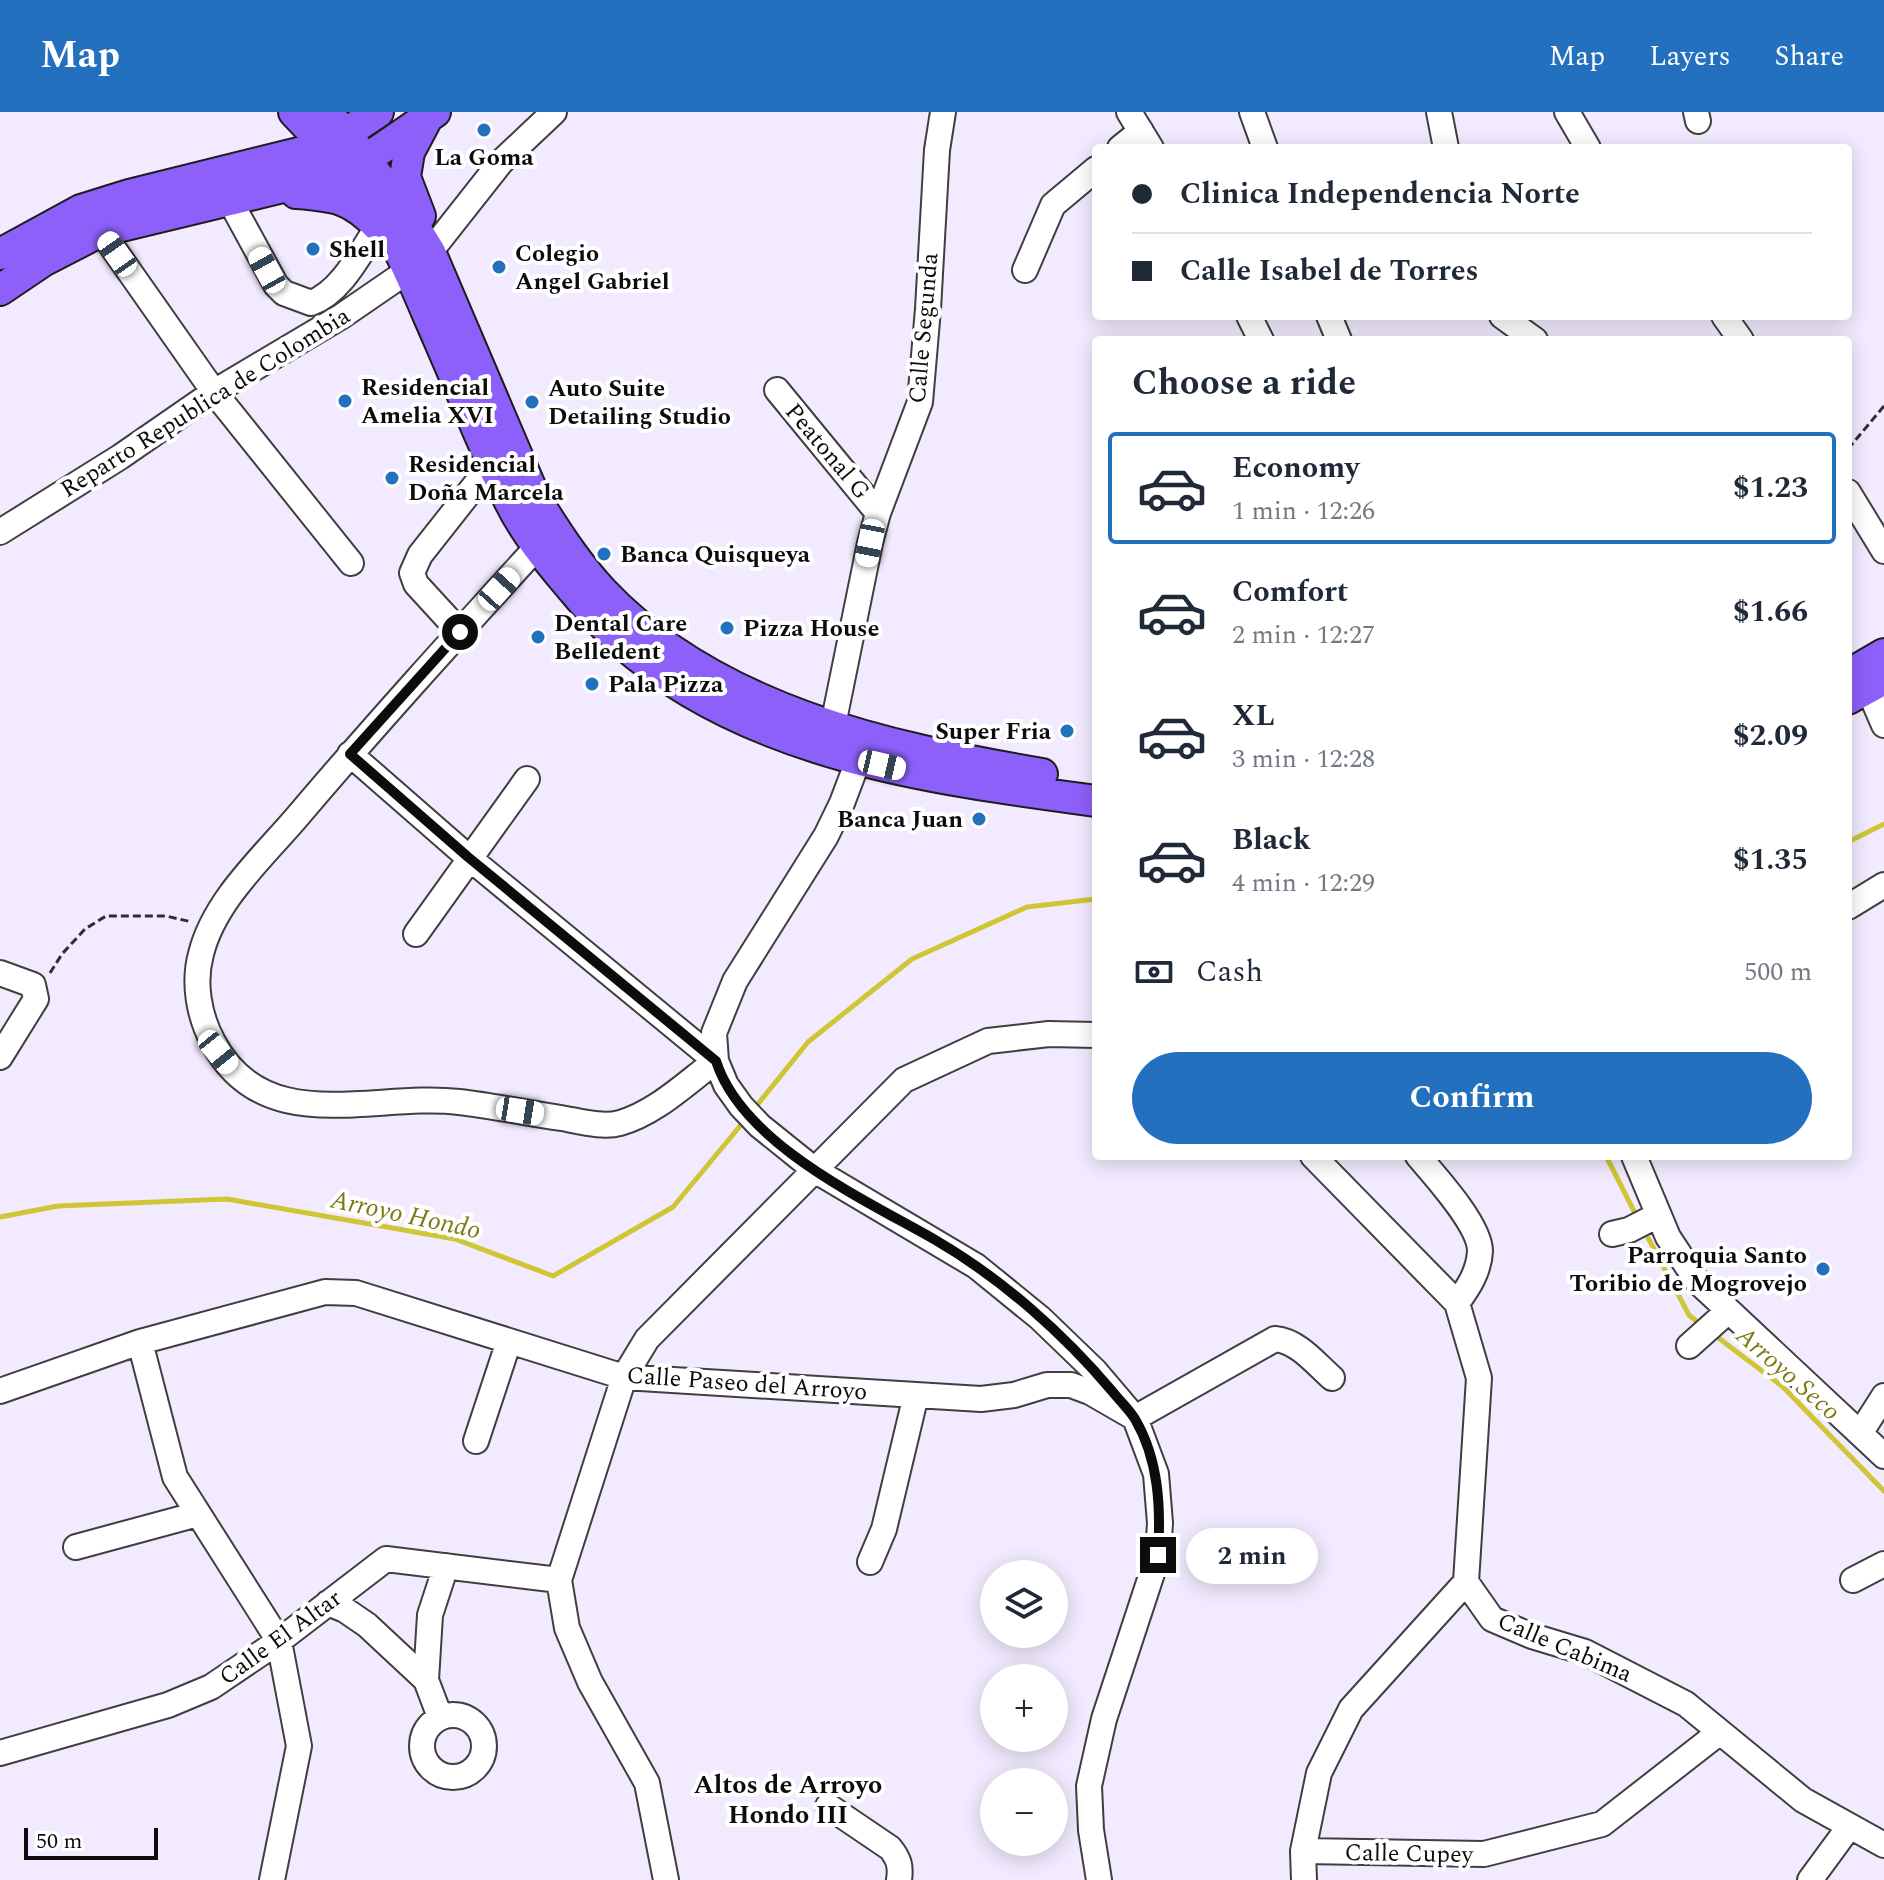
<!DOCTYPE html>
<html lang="en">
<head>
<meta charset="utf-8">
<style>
  :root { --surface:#fff; --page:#f6f6f7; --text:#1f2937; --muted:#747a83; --line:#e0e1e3; --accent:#2371be }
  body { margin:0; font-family:Spectral,serif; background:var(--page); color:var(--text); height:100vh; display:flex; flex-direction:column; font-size:30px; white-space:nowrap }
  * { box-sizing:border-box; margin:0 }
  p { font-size:26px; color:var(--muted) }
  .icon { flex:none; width:44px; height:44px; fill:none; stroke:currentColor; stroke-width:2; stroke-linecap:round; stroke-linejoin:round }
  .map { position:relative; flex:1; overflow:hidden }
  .sheet { position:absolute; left:1092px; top:224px; width:760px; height:824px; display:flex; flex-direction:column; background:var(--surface); border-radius:8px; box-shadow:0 4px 20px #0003 }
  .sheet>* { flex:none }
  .guide { position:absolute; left:1092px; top:32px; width:760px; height:176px; border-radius:8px; box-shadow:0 4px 20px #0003; display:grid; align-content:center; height:176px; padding:0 40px; background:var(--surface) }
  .fabs { position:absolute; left:980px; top:1448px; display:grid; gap:16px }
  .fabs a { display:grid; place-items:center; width:88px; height:88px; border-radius:50%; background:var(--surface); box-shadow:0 4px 20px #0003; font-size:40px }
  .scale { position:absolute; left:24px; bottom:20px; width:134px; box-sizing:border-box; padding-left:8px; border:4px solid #0c0c0c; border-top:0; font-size:22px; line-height:28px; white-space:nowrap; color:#0c0c0c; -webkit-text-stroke:6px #fff; paint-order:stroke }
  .end { position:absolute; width:36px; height:36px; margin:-18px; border:10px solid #0c0c0c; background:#fff; box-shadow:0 0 0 4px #fff }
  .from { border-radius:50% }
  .bubble { position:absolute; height:56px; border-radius:28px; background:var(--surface); box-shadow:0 4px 20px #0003; font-size:26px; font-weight:700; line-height:56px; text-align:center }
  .car { position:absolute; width:24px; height:48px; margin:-24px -12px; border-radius:10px; box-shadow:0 0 6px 2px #0007; background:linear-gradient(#fff 24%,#345 0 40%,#fff 0 76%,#345 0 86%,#fff 0) }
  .guide b { display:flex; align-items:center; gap:28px; height:76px; font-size:30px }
  .guide b+b { border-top:2px solid var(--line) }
  .guide i { width:20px; height:20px; background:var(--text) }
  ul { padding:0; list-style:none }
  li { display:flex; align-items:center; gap:24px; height:112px; margin:0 16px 12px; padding:0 24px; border:4px solid transparent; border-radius:8px }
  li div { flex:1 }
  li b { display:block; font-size:30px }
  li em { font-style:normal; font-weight:700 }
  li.selected { border-color:var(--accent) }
  li>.icon { width:72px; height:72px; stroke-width:1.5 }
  h2 { padding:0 40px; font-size:36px; line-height:96px }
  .pay { display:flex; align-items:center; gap:20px; height:88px; padding:0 40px; font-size:30px }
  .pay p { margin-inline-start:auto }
  .cta { display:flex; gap:16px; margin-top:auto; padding:16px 40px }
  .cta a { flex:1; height:92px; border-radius:48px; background:var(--accent); color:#fff; font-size:32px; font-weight:700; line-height:92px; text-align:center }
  header { display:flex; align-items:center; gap:48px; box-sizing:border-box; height:112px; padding:0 40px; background:var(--accent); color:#fff }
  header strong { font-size:38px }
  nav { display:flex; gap:44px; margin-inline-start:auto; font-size:28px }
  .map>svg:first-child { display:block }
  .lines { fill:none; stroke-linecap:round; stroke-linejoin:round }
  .stream { stroke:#cfc635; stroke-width:5 }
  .minor-casing { stroke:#3f3f3f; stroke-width:28 }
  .major-casing { stroke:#1d1d1d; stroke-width:34 }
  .path { stroke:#2e2e2e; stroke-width:3; stroke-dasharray:8 4; stroke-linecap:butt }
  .minor { stroke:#fff; stroke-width:24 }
  .major { stroke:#8e60fa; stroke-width:30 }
  .route { stroke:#0c0c0c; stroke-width:10 }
  .poi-dot { fill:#2371be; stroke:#fff; stroke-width:3 }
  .labels { text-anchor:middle; stroke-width:8; stroke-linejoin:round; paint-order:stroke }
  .poi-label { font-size:24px; font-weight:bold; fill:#0c0c0c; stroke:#fff; text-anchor:start }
  .street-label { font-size:24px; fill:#0c0c0c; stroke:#fff }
  .water-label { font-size:26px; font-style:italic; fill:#7c7913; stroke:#fff }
  .neighbourhood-label { font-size:26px; font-weight:bold; fill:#0c0c0c; stroke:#fff }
</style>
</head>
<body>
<header>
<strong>Map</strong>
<nav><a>Map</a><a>Layers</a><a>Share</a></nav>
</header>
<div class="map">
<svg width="1884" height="1768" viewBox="0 0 1884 1768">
  <rect width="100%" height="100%" fill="#f2ebff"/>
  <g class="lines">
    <!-- stream -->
    <path class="stream" d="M1848,730L1884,712
      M754,997L808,930L912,847L1027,795L1096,787
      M1606,1044L1638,1107
      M0,1105L58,1094L227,1087L455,1127L553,1164L673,1095L745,1008
      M1645,1120L1689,1203L1701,1213
      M1712,1221L1783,1275L1884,1379"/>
    <!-- minor casing -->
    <g class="minor-casing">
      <path id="minor" d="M1129,0L1151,36
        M1252,0L1265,36
        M1439,0L1446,36
        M1567,0L1588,36
        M1696,0L1698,9
        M1120,36L1141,19
        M229,87L276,173L284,181L311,191C342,180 361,139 378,114
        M101,119L214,280L351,451
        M430,140L501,50L554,0
        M1025,158L1053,93L1096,57
        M1249,204L1261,228
        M1329,204L1339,228
        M1502,204L1535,228
        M1724,204L1741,228
        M777,278L878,401
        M1848,380L1884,439
        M0,420L120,345L214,280L342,204L409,158
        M550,426L537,435C456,524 375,613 297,705C262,746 214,789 201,842C193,871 199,904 213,930C264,1027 373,980 459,990C493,994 527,1001 561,1006C579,1009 602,1016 620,1011C656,1001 687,970 716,949
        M460,520L416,472L412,461L420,443L476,372
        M1861,560L1884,613
        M833,613L870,431L878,401L920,290L928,197L937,38L943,0
        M864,633L842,691L826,724L735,869L714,921L716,949L726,973L741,994L760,1014L816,1059L976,1154L1040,1206L1095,1259L1135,1306L1156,1362L1160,1411L1158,1443L1104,1607L1089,1674L1091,1718L1099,1768
        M350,642L468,745L716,949
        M1848,795L1884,773
        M416,822L527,667
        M0,861L33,873L36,887L0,945
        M1313,1044L1457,1191L1479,1266L1466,1470
        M1418,1044C1435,1064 1480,1113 1480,1139C1479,1160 1468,1176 1457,1191
        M1634,1044L1668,1125L1697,1169L1884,1344
        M1612,1122L1629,1118L1658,1103
        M140,1230L175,1365L279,1529L299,1634L272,1768
        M1689,1234L1727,1200
        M0,1279L140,1230L325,1180L356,1181L624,1265L981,1287L1014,1283L1047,1273H1071L1090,1280L1135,1306L1275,1227C1298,1229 1315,1251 1332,1266
        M1861,1320L1884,1284
        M476,1329L509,1229
        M76,1435L198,1402
        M870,1450L884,1417L916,1283
        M1853,1468L1884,1452
        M328,1491L345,1498L367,1513L426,1568L440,1605
        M426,1568L430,1503L446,1454
        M422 1634a31 31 0 1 1 62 0a31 31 0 1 1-62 0Z
        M0,1641L168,1593L211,1575L279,1529L386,1447L559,1468
        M828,1694L890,1736C899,1747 901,1754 899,1768
        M1303,1739L1484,1742L1602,1712L1720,1620
        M666,1768L647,1671L590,1570L567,1516L559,1468L624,1265L647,1227L904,968L988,929L1049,922L1096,923
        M1304,1768L1303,1739L1319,1661L1351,1597L1466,1470L1492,1507L1532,1524L1585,1540L1686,1592L1803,1688L1884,1733
        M1810,1768L1849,1715"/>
    </g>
    <!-- major casing -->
    <g class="major-casing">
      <path id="major" d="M294,0C320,28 348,54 369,86C394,123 412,165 429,205C456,266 481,328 509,388C524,419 546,446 568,472C585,492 602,513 621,530C751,644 932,667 1096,689
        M325,0L346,22L406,101L430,140L535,386C555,418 576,451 602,479C714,598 888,636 1042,662
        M296,81C334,84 350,85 378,114
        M420,104L405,65L409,40L426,8
        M0,142L81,98L129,83L327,34L378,0
        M0,178L43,149L101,119L349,59L435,0
        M1848,563L1884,542
        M1848,587L1884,567"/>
    </g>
    <!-- path -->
    <path class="path" d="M1848,337L1884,294
      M50,861L62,842L85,817L106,804H166L192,810"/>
    <!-- minor -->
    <use href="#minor" class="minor"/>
    <!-- major -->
    <use href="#major" class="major"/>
  </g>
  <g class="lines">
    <!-- route -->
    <path class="route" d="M460,520L350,642L468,745L716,949C743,1033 866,1088 937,1129C1002,1167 1063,1221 1112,1279C1119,1288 1129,1297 1135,1307C1159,1348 1161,1396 1158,1443"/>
  </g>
  <!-- markers -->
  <g class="poi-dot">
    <circle cx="484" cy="18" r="8"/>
    <circle cx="313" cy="137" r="8"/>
    <circle cx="499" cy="155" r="8"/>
    <circle cx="345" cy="289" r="8"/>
    <circle cx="532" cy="290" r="8"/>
    <circle cx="392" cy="366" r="8"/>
    <circle cx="604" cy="442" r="8"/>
    <circle cx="727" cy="516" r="8"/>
    <circle cx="538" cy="525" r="8"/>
    <circle cx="592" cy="572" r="8"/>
    <circle cx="1067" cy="619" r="8"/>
    <circle cx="979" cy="707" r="8"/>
    <circle cx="1823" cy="1157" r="8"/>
  </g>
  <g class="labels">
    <!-- poi labels -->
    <g class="poi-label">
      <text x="484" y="53" text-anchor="middle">La Goma</text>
      <text x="329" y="145">Shell</text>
      <text x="515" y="149">Colegio<tspan x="515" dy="28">Angel Gabriel</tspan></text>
      <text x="361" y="283">Residencial<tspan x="361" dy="28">Amelia XVI</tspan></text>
      <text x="548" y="284">Auto Suite<tspan x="548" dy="28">Detailing Studio</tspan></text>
      <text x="408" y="360">Residencial<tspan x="408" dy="28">Doña Marcela</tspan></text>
      <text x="620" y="450">Banca Quisqueya</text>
      <text x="554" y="519">Dental Care<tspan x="554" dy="28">Belledent</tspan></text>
      <text x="743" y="524">Pizza House</text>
      <text x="608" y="580">Pala Pizza</text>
      <text x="1051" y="627" text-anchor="end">Super Fria</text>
      <text x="963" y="715" text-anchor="end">Banca Juan</text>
      <text x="1807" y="1151" text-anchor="end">Parroquia Santo<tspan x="1807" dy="28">Toribio de Mogrovejo</tspan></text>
    </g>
    <!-- street labels -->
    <g class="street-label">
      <text transform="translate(923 216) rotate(-85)" y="8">Calle Segunda</text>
      <text transform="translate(205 290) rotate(-32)" y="8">Reparto Republica de Colombia</text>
      <text transform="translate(828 339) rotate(50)" y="8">Peatonal G</text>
      <text transform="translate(747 1271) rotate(4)" y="8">Calle Paseo del Arroyo</text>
      <text transform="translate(280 1525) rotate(-36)" y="8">Calle El Altar</text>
      <text transform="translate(1565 1535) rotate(23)" y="8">Calle Cabima</text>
      <text transform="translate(1409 1741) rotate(1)" y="8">Calle Cupey</text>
    </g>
    <!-- water labels -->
    <g class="water-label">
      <text transform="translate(406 1102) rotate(12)" y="9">Arroyo Hondo</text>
      <text transform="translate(1789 1261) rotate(41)" y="9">Arroyo Seco</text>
    </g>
    <!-- neighbourhood labels -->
    <g class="neighbourhood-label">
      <text x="788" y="1681">Altos de Arroyo<tspan x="788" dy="30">Hondo III</tspan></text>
    </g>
  </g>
</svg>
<div class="fabs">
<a><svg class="icon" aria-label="layers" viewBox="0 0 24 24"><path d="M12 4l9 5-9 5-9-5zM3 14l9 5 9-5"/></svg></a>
<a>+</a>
<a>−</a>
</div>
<div class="scale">50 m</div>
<i class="end from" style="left:460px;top:520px"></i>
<i class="end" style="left:1158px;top:1443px"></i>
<div class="bubble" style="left:1186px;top:1416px;width:132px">2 min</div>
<i class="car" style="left:117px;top:142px;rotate:325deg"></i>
<i class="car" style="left:267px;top:158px;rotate:331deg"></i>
<i class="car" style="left:870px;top:431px;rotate:191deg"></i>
<i class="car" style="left:499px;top:477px;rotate:42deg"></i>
<i class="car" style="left:882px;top:653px;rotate:103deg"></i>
<i class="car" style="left:218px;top:940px;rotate:141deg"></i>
<i class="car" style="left:520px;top:999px;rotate:99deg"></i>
<div class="guide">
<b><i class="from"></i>Clinica Independencia Norte</b>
<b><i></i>Calle Isabel de Torres</b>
</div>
<section class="sheet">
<h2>Choose a ride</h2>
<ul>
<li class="selected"><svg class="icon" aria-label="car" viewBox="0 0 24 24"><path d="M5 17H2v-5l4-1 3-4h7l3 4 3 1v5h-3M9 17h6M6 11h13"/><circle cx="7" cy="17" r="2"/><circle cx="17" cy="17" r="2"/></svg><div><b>Economy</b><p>1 min · 12:26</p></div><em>$1.23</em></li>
<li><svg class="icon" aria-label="car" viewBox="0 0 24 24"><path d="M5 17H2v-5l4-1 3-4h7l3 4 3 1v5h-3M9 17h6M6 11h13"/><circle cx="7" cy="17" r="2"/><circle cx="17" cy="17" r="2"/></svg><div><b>Comfort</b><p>2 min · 12:27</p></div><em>$1.66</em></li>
<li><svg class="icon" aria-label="car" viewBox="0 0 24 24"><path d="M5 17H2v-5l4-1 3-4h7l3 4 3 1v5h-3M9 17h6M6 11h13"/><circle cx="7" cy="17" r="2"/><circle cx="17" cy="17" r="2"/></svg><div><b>XL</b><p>3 min · 12:28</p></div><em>$2.09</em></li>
<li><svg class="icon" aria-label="car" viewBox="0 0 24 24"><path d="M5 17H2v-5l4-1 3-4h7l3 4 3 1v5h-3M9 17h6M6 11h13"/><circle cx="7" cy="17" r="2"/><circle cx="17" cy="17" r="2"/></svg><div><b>Black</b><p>4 min · 12:29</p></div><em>$1.35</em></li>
</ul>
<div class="pay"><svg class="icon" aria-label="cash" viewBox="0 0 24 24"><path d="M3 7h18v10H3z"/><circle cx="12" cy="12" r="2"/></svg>Cash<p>500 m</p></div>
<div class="cta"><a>Confirm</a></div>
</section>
</div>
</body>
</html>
